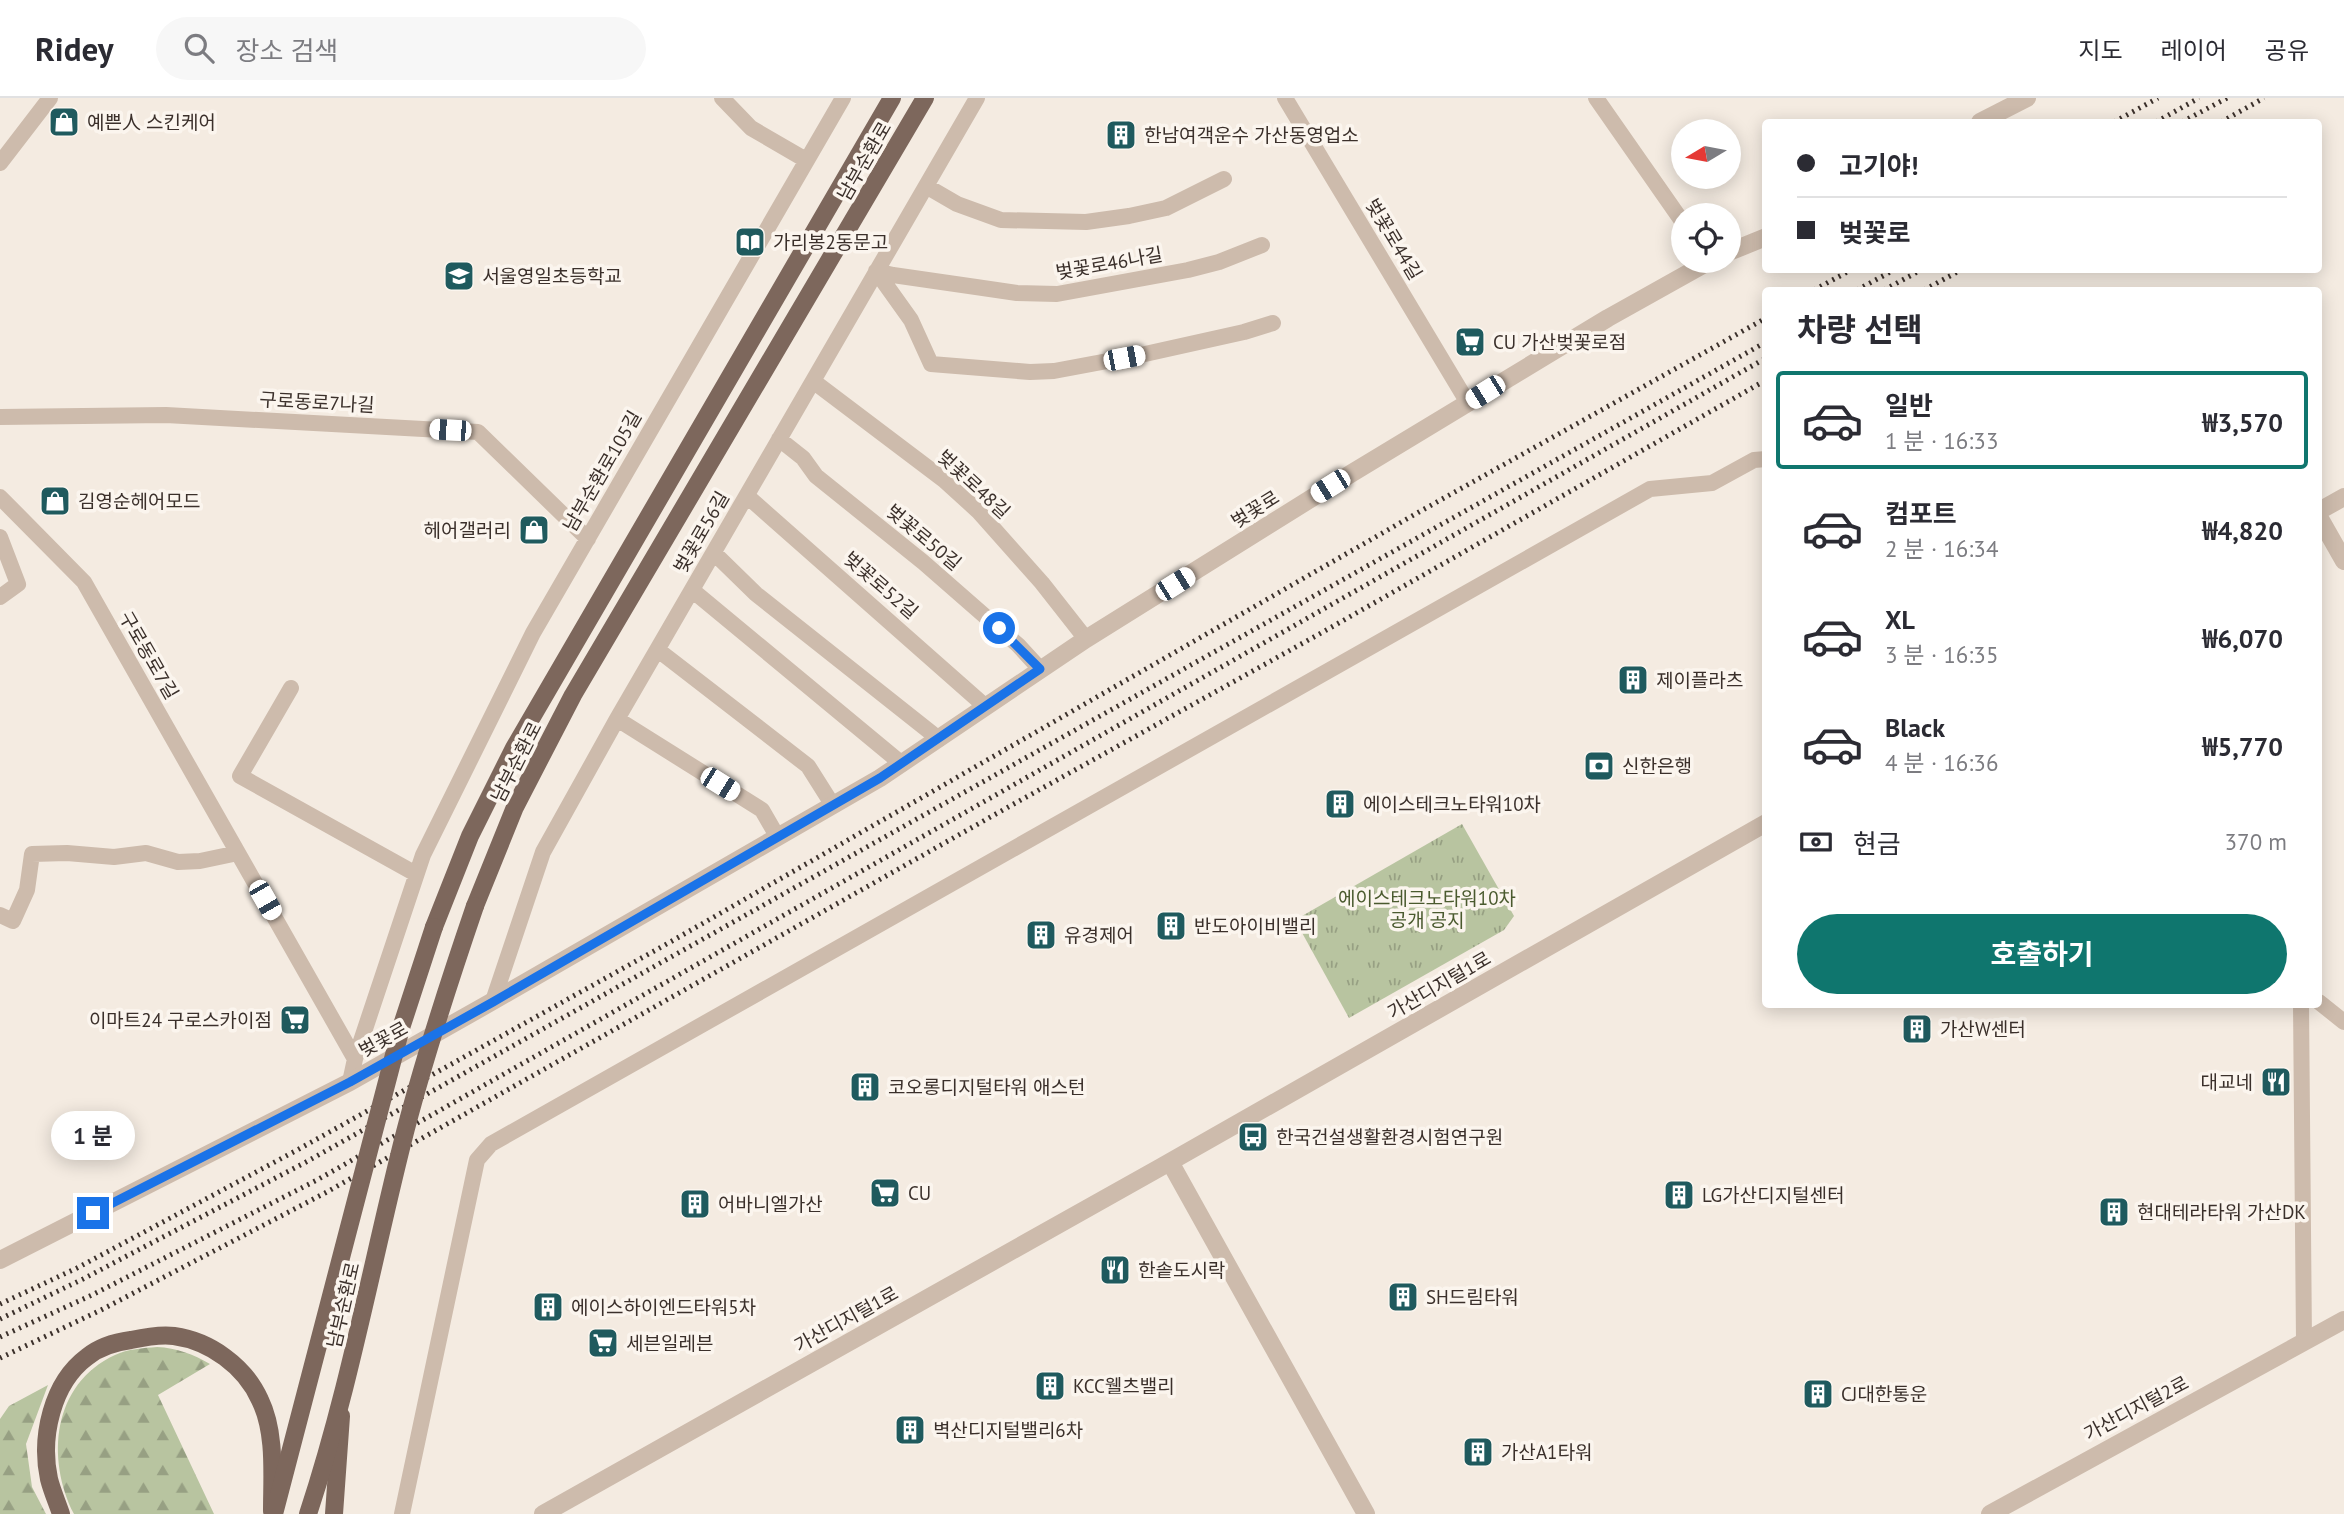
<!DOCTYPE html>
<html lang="ko">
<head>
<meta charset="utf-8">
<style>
  :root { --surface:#fff; --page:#f7f7f7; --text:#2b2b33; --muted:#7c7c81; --line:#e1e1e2; --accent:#0f766e }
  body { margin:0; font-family:"PT Sans","Noto Sans KR",sans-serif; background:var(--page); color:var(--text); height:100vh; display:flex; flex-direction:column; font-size:26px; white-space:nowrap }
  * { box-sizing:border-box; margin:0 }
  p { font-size:23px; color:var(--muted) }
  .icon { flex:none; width:38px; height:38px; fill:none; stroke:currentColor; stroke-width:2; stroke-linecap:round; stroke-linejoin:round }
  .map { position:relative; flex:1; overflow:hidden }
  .details { position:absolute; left:1762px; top:189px; width:560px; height:721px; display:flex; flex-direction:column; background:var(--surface); border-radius:7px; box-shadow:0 4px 18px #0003 }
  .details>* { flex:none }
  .guide { position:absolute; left:1762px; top:21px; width:560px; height:154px; border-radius:7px; box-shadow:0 4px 18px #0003; display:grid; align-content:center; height:154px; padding:0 35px; background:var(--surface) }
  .needle { width:46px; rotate:260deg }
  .tools { position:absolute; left:1671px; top:21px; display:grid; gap:14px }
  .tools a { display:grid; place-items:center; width:70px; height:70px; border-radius:50%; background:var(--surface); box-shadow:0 4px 18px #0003; font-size:35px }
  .end { position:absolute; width:32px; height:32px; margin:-16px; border:9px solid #1a73e8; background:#fff; box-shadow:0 0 0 4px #fff }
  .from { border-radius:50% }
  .bubble { position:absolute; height:49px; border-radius:24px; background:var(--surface); box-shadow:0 4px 18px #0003; font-size:23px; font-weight:700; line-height:49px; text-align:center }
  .car { position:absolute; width:21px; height:42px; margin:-21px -10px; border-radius:9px; box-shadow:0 0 5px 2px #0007; background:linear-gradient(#fff 24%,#345 0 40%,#fff 0 76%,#345 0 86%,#fff 0) }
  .guide b { display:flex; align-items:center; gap:24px; height:66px; font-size:26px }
  .guide b+b { border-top:2px solid var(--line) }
  .guide i { width:18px; height:18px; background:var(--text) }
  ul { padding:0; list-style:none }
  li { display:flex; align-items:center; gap:21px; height:98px; margin:0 14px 10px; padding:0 21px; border:4px solid transparent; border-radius:7px }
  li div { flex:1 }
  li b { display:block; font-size:26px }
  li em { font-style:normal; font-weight:700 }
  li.active { border-color:var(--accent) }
  li>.icon { width:63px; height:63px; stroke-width:1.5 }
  h2 { padding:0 35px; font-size:32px; line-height:84px }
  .pay { display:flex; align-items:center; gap:18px; height:77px; padding:0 35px; font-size:26px }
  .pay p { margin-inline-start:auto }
  .button { display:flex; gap:14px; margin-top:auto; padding:14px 35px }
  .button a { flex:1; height:80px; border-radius:42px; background:var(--accent); color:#fff; font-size:28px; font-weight:700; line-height:80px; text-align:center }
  header { display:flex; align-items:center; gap:42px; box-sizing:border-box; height:98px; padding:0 35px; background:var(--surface); border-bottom:2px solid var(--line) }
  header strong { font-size:33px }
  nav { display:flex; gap:38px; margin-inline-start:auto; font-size:24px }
  .search { width:490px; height:63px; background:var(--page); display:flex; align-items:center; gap:18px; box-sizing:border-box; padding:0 24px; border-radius:38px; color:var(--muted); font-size:26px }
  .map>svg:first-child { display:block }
  .forest { fill:url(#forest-firs) }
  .park { fill:url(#park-tufts) }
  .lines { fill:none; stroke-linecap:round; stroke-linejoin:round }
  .minor { stroke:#cdbbac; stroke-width:16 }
  .tertiary { stroke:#cdbbac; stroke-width:18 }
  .primary { stroke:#7d675c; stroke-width:18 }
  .rail { stroke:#3b302b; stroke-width:5; stroke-dasharray:2 5; stroke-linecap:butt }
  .primary-bridge { stroke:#7d675c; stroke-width:18 }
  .route { stroke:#1a73e8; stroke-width:9 }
  .labels { text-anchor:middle; stroke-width:7; stroke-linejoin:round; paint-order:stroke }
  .poi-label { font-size:19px; fill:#3b302b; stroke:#fbf5ee; text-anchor:start }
  .street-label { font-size:19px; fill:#3b302b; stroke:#fbf5ee }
  .park-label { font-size:19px; fill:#4a5a2e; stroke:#fbf5ee }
</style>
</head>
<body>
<header>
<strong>Ridey</strong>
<div class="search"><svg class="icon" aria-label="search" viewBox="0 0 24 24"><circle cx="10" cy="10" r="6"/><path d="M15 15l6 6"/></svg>장소 검색</div>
<nav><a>지도</a><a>레이어</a><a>공유</a></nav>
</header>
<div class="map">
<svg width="2344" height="1416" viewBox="0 0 2344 1416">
  <defs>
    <pattern id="forest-firs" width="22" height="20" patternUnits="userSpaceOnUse" patternTransform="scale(1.75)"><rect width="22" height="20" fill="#b8c4a0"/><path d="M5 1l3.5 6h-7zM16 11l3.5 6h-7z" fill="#97a083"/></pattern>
    <pattern id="park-tufts" width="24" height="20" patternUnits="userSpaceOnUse" patternTransform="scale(1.75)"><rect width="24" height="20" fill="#b8c4a0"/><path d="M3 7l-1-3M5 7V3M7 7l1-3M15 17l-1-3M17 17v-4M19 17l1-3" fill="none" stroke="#97a083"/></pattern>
  </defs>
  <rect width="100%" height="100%" fill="#f4ebe1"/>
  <!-- forest -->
  <path class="forest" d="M157,1249C177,1250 193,1256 210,1266L158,1297L214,1416H74C46,1361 52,1286 115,1257C128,1251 143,1250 157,1249Z
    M48,1287L26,1346L32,1389L46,1416H0V1321L9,1308Z"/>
  <!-- park -->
  <path class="park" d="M1462,726L1514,818L1504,832L1349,920L1295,822Z"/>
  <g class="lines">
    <!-- minor -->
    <path class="minor" d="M722,0L751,30L806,62
      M1285,0L1468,305
      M1596,0L1684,126
      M0,65L50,0
      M926,88L957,106L1001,122L1086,124L1129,118L1166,110L1224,81
      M876,173L911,222L931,266L1030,274L1054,273L1145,256L1244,234L1273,225
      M876,173L893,177L976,189L1017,195L1057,196L1188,172L1219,164L1262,147
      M813,283L944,382L978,413L1042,485L1086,541
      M0,319L166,317L478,334L588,441
      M779,341L803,360L816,378L923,464L1018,547L1040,571
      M747,398L986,609
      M0,399L84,484L355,961
      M0,439L18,486L0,499
      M714,455L756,496L939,641
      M692,492L902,666
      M658,552L808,668L832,706
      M291,590L240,678L416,776
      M617,621L762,712L777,738
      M0,817L13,823L27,792L32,756L67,755L114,759L146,755L178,764L200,763L238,755
      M493,903L543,754L617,621L977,0
      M2319,904L2344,924
      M2301,906L2304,1244
      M350,984L355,961L423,757L533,535L843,0
      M402,1416L477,1062L491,1046L1650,391L1712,385L1754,362L1766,361"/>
    <!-- tertiary -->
    <path class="tertiary" d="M1980,24L2027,0
      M1729,154L1766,139
      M2319,413L2344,399
      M2319,419L2344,463
      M1170,1064L1366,1416
      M0,1162L350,984L493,903L880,680L1086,541L1352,375L1608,220L1710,163
      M543,1416L1161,1069L1766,725
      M1990,1416L2344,1222"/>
    <!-- primary -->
    <path class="primary" d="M475,808L515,709L573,597L925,0
      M434,829L470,738L514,650L892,0
      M61,1416C57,1404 52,1393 49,1381C40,1339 52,1285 87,1259C99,1249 116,1244 131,1242C145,1239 160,1236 174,1238C210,1243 245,1268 260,1302C276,1335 272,1377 272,1413
      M334,1416L341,1318"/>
    <!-- rail -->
    <path class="rail" d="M2114,24L2158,0
      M2156,24L2199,0
      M2182,24L2227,0
      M2221,24L2264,0
      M1814,192L1851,172
      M1857,192L1894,172
      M1884,192L1921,172
      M1924,192L1961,172
      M0,1206L77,1170L299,1051L672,843L1419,414L1766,220
      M0,1221L83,1181L306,1064L1766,244
      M0,1239L92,1197L317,1082L1766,260
      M0,1260L101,1212L325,1095L994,717L1330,530L1766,282"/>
    <!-- primary-bridge -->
    <path class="primary-bridge" d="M274,1416L401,930L434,829
      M308,1416C348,1295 371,1170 402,1046C422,966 448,887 475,808"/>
  </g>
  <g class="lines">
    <!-- route -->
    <path class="route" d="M93,1115L350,984L493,904L880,680L1040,571L999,530"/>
  </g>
  <!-- icons -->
  <defs>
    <g id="shop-square" transform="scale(1.575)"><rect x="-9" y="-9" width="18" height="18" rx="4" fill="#1f5a5e" stroke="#fbf5ee"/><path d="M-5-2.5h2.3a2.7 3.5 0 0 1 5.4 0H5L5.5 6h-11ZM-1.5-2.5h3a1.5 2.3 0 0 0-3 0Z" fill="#fff"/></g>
    <g id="building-square" transform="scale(1.575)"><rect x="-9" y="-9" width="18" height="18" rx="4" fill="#1f5a5e" stroke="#fbf5ee"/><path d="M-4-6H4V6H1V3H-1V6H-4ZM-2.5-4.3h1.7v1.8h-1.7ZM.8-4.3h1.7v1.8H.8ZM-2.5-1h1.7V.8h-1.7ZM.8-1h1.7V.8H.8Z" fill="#fff"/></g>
    <g id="library-square" transform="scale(1.575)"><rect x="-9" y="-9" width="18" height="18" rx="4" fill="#1f5a5e" stroke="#fbf5ee"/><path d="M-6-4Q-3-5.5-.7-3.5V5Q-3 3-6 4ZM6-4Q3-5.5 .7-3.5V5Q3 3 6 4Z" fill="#fff"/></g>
    <g id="school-square" transform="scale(1.575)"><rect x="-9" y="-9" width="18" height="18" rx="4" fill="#1f5a5e" stroke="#fbf5ee"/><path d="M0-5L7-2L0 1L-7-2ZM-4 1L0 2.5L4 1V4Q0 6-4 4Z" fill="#fff"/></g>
    <g id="supermarket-square" transform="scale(1.575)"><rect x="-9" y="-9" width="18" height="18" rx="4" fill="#1f5a5e" stroke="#fbf5ee"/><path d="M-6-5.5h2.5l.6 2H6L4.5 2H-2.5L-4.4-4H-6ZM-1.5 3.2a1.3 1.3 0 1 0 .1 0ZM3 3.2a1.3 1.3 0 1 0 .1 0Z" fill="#fff"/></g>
    <g id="bank-square" transform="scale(1.575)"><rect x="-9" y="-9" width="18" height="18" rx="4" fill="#1f5a5e" stroke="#fbf5ee"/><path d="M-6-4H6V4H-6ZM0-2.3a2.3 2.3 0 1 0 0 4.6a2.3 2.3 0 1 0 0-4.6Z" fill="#fff"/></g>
    <g id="restaurant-square" transform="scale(1.575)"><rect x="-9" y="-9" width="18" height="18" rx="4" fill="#1f5a5e" stroke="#fbf5ee"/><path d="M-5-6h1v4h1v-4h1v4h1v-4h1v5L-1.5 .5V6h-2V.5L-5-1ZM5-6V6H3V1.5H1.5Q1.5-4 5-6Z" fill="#fff"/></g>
    <g id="bus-square" transform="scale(1.575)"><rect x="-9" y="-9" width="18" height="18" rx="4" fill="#1f5a5e" stroke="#fbf5ee"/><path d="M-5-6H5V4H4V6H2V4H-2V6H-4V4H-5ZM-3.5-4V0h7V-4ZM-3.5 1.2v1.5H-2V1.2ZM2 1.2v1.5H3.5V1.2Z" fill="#fff"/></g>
  </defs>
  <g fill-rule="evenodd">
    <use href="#shop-square" x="64" y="24"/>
    <use href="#building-square" x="1121" y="37"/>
    <use href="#library-square" x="750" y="144"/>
    <use href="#school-square" x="459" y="178"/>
    <use href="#supermarket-square" x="1470" y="244"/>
    <use href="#shop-square" x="55" y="403"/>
    <use href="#shop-square" x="534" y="432"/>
    <use href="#building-square" x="1633" y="582"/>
    <use href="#bank-square" x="1599" y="668"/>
    <use href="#building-square" x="1340" y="706"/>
    <use href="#building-square" x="1171" y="828"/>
    <use href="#building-square" x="1041" y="837"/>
    <use href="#supermarket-square" x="295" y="922"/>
    <use href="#building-square" x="1917" y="931"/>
    <use href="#restaurant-square" x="2276" y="984"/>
    <use href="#building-square" x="865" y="989"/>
    <use href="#bus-square" x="1253" y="1039"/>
    <use href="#supermarket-square" x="885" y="1095"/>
    <use href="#building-square" x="1679" y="1097"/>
    <use href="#building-square" x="695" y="1106"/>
    <use href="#building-square" x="2114" y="1114"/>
    <use href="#restaurant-square" x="1115" y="1172"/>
    <use href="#building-square" x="1403" y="1199"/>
    <use href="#building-square" x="548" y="1209"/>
    <use href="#supermarket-square" x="603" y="1245"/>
    <use href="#building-square" x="1050" y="1288"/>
    <use href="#building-square" x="1818" y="1296"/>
    <use href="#building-square" x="910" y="1332"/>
    <use href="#building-square" x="1478" y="1354"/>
  </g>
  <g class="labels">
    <!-- poi labels -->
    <g class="poi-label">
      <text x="87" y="31">예쁜人 스킨케어</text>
      <text x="1144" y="44">한남여객운수 가산동영업소</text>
      <text x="773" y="151">가리봉2동문고</text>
      <text x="482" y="185">서울영일초등학교</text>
      <text x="1493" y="251">CU 가산벚꽃로점</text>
      <text x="78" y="410">김영순헤어모드</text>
      <text x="511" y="439" text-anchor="end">헤어갤러리</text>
      <text x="1656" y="589">제이플라츠</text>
      <text x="1622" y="675">신한은행</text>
      <text x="1363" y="713">에이스테크노타워10차</text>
      <text x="1194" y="835">반도아이비밸리</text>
      <text x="1064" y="844">유경제어</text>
      <text x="272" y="929" text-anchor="end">이마트24 구로스카이점</text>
      <text x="1940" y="938">가산W센터</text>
      <text x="2253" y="991" text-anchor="end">대교네</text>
      <text x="888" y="996">코오롱디지털타워 애스턴</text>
      <text x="1276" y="1046">한국건설생활환경시험연구원</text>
      <text x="908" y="1102">CU</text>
      <text x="1702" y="1104">LG가산디지털센터</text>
      <text x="718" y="1113">어바니엘가산</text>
      <text x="2137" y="1121">현대테라타워 가산DK</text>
      <text x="1138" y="1179">한솥도시락</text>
      <text x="1426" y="1206">SH드림타워</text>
      <text x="571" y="1216">에이스하이엔드타워5차</text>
      <text x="626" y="1252">세븐일레븐</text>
      <text x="1073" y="1295">KCC웰츠밸리</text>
      <text x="1841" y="1303">CJ대한통운</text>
      <text x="933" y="1339">벽산디지털밸리6차</text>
      <text x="1501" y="1361">가산A1타워</text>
    </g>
    <!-- street labels -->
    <g class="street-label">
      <text transform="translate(864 63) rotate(-60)" y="7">남부순환로</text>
      <text transform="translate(1394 141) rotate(59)" y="7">벚꽃로44길</text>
      <text transform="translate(1109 165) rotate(-10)" y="7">벚꽃로46나길</text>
      <text transform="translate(317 304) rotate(3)" y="7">구로동로7나길</text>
      <text transform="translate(602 373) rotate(-60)" y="7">남부순환로105길</text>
      <text transform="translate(974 386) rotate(43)" y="7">벚꽃로48길</text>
      <text transform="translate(1255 411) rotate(-32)" y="7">벚꽃로</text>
      <text transform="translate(701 434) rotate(-60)" y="7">벚꽃로56길</text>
      <text transform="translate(924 439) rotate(40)" y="7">벚꽃로50길</text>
      <text transform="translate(881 487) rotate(41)" y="7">벚꽃로52길</text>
      <text transform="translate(149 557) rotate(60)" y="7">구로동로7길</text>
      <text transform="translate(516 664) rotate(-63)" y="7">남부순환로</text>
      <text transform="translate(1439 887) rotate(-30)" y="7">가산디지털1로</text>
      <text transform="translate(383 941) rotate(-29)" y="7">벚꽃로</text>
      <text transform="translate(343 1207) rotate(-77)" y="7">남부순환로</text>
      <text transform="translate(846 1221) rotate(-29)" y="7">가산디지털1로</text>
      <text transform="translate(2136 1310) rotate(-28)" y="7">가산디지털2로</text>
    </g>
    <!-- park labels -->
    <g class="park-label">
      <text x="1427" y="807">에이스테크노타워10차<tspan x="1427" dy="22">공개 공지</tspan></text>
    </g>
  </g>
</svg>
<div class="tools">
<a><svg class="needle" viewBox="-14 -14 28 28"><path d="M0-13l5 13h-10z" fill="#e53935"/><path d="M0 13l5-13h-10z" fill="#7c7c81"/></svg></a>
<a><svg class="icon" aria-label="locate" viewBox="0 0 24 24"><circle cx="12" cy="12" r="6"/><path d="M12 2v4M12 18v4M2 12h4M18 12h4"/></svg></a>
</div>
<i class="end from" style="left:999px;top:530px"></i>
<i class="end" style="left:93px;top:1115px"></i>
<div class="bubble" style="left:51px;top:1013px;width:84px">1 분</div>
<i class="car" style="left:1124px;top:260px;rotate:79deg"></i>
<i class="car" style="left:1485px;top:294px;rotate:238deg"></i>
<i class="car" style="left:450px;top:332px;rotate:273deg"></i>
<i class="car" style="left:1330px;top:388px;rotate:238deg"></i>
<i class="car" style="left:1175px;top:486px;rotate:58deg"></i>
<i class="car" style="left:720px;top:686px;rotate:122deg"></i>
<i class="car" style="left:265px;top:802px;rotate:150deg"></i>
<div class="guide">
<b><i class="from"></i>고기야!</b>
<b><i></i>벚꽃로</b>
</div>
<section class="details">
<h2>차량 선택</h2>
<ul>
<li class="active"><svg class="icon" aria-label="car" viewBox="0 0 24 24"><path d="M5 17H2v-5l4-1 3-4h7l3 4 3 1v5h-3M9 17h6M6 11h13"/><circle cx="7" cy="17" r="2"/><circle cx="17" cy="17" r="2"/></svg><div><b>일반</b><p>1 분 · 16:33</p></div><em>₩3,570</em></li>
<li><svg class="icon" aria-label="car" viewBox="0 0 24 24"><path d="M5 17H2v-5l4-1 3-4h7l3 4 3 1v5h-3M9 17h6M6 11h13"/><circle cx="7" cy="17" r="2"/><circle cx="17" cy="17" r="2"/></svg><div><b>컴포트</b><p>2 분 · 16:34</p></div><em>₩4,820</em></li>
<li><svg class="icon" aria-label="car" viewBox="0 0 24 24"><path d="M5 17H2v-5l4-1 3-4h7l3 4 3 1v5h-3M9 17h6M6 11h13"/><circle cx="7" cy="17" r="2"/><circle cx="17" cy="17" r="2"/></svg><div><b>XL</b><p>3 분 · 16:35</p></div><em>₩6,070</em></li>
<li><svg class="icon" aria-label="car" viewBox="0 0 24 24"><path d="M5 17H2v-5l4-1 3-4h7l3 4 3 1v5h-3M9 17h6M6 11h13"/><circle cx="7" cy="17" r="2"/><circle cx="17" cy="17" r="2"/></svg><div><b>Black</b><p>4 분 · 16:36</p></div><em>₩5,770</em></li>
</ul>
<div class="pay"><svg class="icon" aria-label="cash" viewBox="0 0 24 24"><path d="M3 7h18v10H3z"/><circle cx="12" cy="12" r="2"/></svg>현금<p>370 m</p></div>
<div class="button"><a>호출하기</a></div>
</section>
</div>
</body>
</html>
